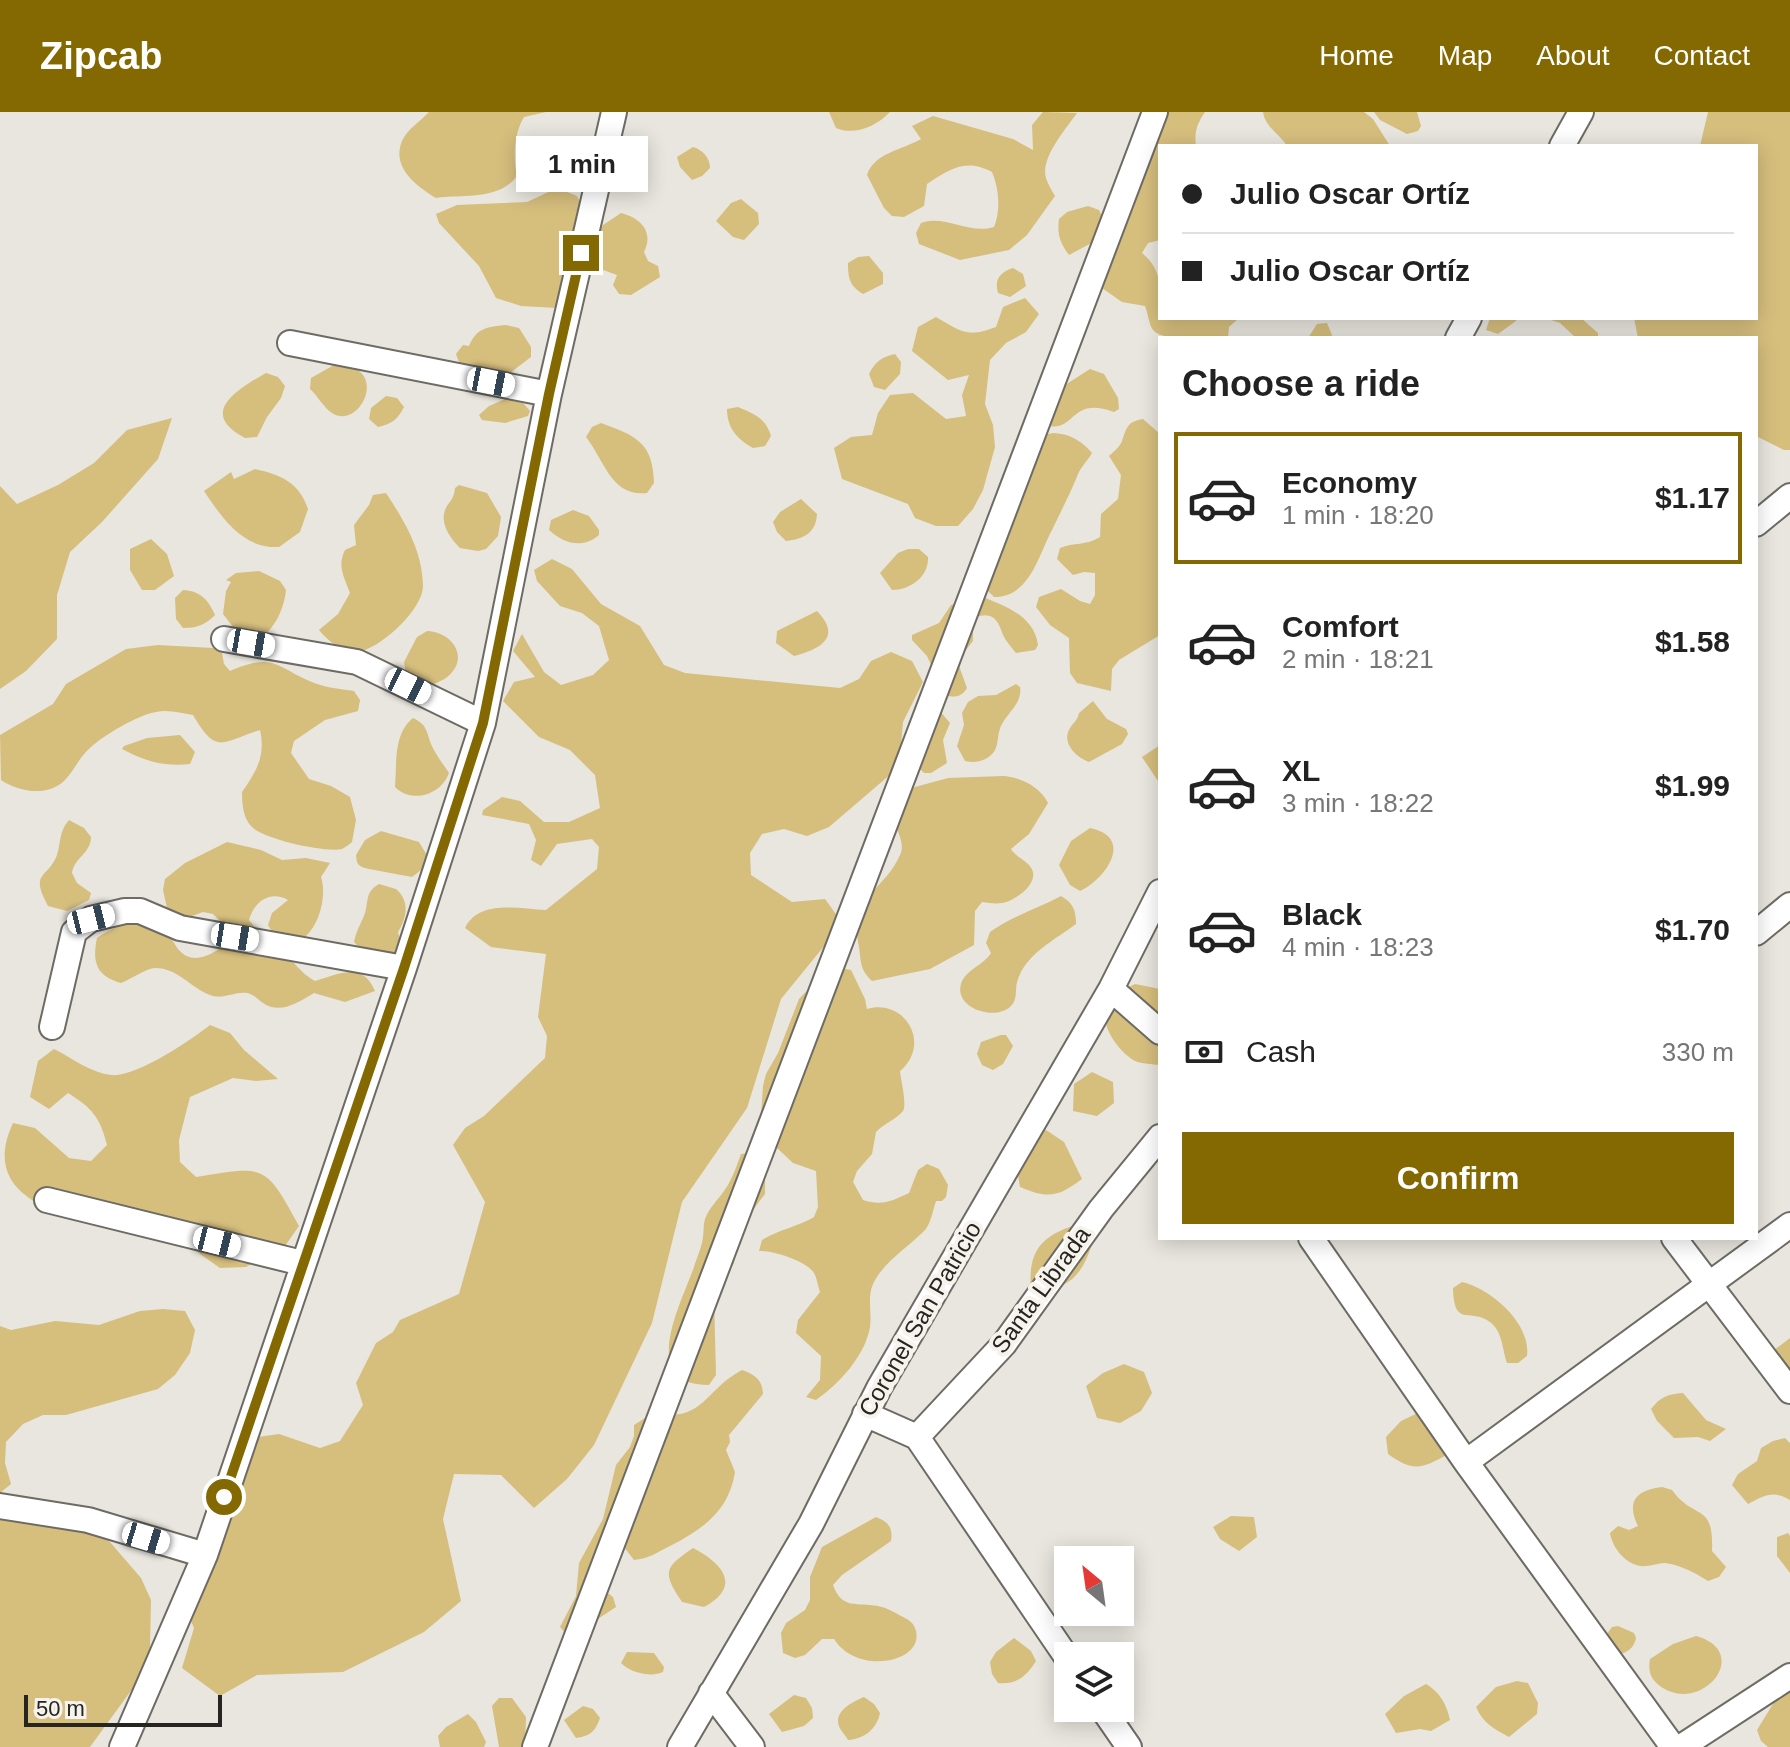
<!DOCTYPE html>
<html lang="en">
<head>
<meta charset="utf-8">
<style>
  :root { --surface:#fff; --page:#f6f6f6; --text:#222; --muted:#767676; --line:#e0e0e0; --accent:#846903 }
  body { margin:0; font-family:Helvetica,sans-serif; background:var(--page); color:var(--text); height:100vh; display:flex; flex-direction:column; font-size:30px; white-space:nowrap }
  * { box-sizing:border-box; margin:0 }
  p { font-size:26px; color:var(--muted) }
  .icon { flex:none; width:44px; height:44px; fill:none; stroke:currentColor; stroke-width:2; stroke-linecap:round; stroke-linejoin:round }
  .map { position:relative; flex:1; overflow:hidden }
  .sheet { position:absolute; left:1158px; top:224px; width:600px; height:904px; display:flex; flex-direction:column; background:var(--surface); border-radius:0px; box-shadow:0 4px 20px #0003 }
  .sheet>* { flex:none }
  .guide { position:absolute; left:1158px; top:32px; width:600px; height:176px; border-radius:0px; box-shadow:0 4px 20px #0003; display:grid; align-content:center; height:176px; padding:0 24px; background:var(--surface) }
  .needle { width:52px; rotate:331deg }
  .controls { position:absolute; left:1054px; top:1434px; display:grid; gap:16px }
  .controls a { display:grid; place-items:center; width:80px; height:80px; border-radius:0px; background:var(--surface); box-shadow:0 4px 20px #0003; font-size:40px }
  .scale { position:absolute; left:24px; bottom:20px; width:198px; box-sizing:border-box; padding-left:8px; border:4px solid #262522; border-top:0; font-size:22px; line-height:28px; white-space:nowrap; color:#262522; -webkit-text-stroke:6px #f5f3eb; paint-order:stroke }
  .end { position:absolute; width:36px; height:36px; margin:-18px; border:10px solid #846903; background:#fff; box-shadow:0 0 0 4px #fff }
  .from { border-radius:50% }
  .bubble { position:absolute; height:56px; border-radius:0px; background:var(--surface); box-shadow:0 4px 20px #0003; font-size:26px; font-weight:600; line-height:56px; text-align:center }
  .car { position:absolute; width:24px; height:48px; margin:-24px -12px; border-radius:10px; box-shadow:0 0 6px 2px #0007; background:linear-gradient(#fff 24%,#345 0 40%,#fff 0 76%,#345 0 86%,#fff 0) }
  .guide b { display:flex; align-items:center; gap:28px; height:76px; font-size:30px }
  .guide b+b { border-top:2px solid var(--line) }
  .guide i { width:20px; height:20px; background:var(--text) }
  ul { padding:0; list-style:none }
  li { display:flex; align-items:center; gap:24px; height:132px; margin:0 16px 12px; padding:0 8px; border:4px solid transparent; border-radius:0px }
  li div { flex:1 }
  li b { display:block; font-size:30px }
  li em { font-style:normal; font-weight:600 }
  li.selected { border-color:var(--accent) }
  li>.icon { width:72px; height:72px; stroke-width:1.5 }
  h2 { padding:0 24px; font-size:36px; line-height:96px }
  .pay { display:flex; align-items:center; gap:20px; height:88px; padding:0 24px; font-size:30px }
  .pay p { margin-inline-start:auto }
  .action { display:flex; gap:16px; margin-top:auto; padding:16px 24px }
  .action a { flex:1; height:92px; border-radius:0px; background:var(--accent); color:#fff; font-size:32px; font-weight:600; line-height:92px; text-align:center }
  header { display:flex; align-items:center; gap:48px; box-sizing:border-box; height:112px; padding:0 40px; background:var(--accent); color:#fff }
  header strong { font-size:38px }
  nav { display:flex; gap:44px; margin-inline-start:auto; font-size:28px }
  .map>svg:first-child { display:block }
  .green { fill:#d6be7d }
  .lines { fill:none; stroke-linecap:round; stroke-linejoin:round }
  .minor-casing { stroke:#6d6b64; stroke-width:28 }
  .minor { stroke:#fff; stroke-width:24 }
  .route { stroke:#846903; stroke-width:10 }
  .labels { text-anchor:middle; stroke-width:8; stroke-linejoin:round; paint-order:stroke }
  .street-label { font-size:24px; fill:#262522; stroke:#f5f3eb }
</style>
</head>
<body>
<header>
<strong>Zipcab</strong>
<nav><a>Home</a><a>Map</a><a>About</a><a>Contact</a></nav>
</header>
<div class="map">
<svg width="1790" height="1635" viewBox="0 0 1790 1635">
  <rect width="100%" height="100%" fill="#e8e6de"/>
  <!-- green -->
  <path class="green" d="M429,0H546L524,5C514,21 513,46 517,64C498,89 465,82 436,86C417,74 391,56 402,29C407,17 421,9 429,0Z
    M829,0H890C877,14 854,24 836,16Z
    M1043,0L1077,1C1066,17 1040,46 1046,66C1048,72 1052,79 1055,84L1027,123L1009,138L960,148L919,132L916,121L921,111C944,102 969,123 994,115C1001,98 999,77 992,60C965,46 950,57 927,72L924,94L904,105L892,104L884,96L867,63C874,41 902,38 921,27L912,14L933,4L1013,27L1033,38L1032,13Z
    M1164,0H1205C1197,12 1194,20 1196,34H1160V128L1148,131L1142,141C1164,159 1160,180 1160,206H1239L1229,215L1228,226C1212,226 1164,231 1153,218C1149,213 1148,201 1145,194L1122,190L1099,174Z
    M1263,0H1364L1373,7L1390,34H1287C1279,21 1265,15 1263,0Z
    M1374,0H1417L1421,14L1418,19L1407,22L1380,8Z
    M1708,0H1790V338H1784L1756,324V226H1638L1634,206H1756V34H1700Z
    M693,35C703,38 710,46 710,56L702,64L692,68L680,55L677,45Z
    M557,76L577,84L582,93L580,106L564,152L557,196L521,194L496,186L479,154L439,111L436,102L457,93L527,90Z
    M741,87L758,101L759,112L744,128L733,125L716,109L731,91Z
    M1088,94L1099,98L1104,108L1097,128L1069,143C1060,131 1057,122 1059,107L1067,100Z
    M621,101C641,106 654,120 644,140L648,149L658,154L660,165L631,183L619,182L613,173L617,163L595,155L590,145V134H601L598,123L603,113Z
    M869,144L883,161V172L863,182C850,174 848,167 848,151L858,145Z
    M1013,156L1023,162L1026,174L1010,185L998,181C994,168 1000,160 1013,156Z
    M1025,186L1039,202L1026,220L1006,231L990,248L985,292L993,313L995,335L983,378L973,397L958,414H936L915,406L908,392L842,367L834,336L851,325L872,323L878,301L890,283L913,281L946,307L966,304L962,283L969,263L948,268L912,239L918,215L936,205C962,220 967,226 996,215L1003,195Z
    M1490,206H1516V209L1498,222L1486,218Z
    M1545,206H1581L1598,221V226H1576L1560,211Z
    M1327,211L1332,223L1331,226H1308L1317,212Z
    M506,213L519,216L531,235V245L502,267L460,253L456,242L463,233L469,234C477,215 488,215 506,213Z
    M895,242L901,250L900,262L885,278L874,275L869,262C875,250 881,245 895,242Z
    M334,253C393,251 360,320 332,301C324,296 317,283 310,277L311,266Z
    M1090,257L1104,262L1118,286L1119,297L1114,300C1070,284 1077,319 1048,314L1062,275Z
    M266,261L278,265L285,274L281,286L267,305L257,325L245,326C197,301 238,277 266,261Z
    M386,284L397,286L404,295C398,307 392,312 378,315L369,307L371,296Z
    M505,287L523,291L530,299L528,304L505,311L482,308L479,303L489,294Z
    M738,295C754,302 766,306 771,324L765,334L753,336C737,327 727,316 727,297Z
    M172,306L158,347L102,410L70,440L57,483V527L26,559L0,577V374L17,392L58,373L94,351L127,318Z
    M1143,307L1160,322V523L1119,548L1112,557L1111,579L1077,571L1070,561L1069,526L1050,513L1036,495L1039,485L1061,477L1080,489L1090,492L1095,483V461L1084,460L1073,463L1057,447L1060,436C1074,430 1086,434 1100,425L1101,402L1118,387L1121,363L1109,344C1113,340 1120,335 1122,329C1127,315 1127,310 1143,307Z
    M601,311C637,324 653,331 654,371L647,381C611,385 605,349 586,325L592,315Z
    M1054,321C1070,322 1082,329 1092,341C1088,348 1081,355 1078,362C1070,382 1061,399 1052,418C1038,444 1030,485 994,485L986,477L1041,323Z
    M255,357C281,363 299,370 308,397L300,420L279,435C243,437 222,406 204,379L231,360L234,367Z
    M459,373L487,381L501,405L498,424L486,437L478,439L460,436C449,425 438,409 447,394C452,387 454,385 455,376Z
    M386,381C405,410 422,438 423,473C424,496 384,533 362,539C345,543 329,530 319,518L338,502L350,481C344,465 337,454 345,438L356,433L354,413L369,393L373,383Z
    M801,387L817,402C816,421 804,427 786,429L777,420L773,410L780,400Z
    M573,398L589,404L599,418V423C583,437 564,432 549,418L551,408Z
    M151,427L167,442L174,464L155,478H142L130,458V437Z
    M908,437H919L928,445C929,464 911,478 892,478L880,461L898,441Z
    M552,447L572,457L601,492L640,514L664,553L685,561L840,576L859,567L871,549L891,540L912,549L923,570L903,610L899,655L829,715L807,724L784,717L762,722L750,741L751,763L792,790L825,787L838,805V817L781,887L747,996L682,1090L652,1211L594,1333L567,1367L534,1396L501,1363L454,1362L443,1407L461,1489L424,1520L343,1560L257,1563L220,1584L182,1556L194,1516L188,1502L238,1337L258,1325L279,1322L320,1336L340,1329L363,1293L356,1271L376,1231L393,1220L400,1208L459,1182L485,1090L453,1033L465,1016L484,1004L545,946L547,924L538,905L546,842L491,835L465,816C479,787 519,797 546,798L597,757L599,735L592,727L557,732L541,754L531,748L536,728L529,712L482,703L483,698L502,685L520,689L544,710H569L600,696L595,663L570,638L539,625L503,589L514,570L535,565L513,539L522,522L544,560L561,573L593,563L609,548L599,514L582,501L560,494L537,469L534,458Z
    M259,459L280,469L286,478C284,497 275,517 259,527L237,520L223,502L226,479L231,470L226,468L236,461Z
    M183,478C200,479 208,487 215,503C205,513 197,516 183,516L176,507L175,486Z
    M981,484C1004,494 1034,503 1038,533L1035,538L1016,541C1012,536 1006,529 1003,523C998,508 993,498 973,506V529L962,543L959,554L967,576C962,585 954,586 945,583L927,544L912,528V523L939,511L951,493Z
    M817,499C843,526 819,537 794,544L776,531L777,519Z
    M427,519C453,520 471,547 446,566C440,570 430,573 423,577L406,561L404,550L417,525Z
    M158,533L213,536L222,541L224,552L230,559C277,539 275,556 317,572C328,576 342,577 354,579L360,588L358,599L325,608L294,629L291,641L309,667L331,674L350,685L356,708L352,730C350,732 344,736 342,737C325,741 263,727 252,715C243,706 242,692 242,680C256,660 266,644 260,618C222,630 217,644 193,603C181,601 168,597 156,600C138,603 104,623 91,635C80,644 74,659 64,669C47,685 19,680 1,668L0,623L53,592L66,572L126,537Z
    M1016,572L1020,575C1023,594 1003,602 999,620C997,629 998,638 990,644C982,650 975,651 965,649L957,634L964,613L962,601L968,590L978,584L996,583Z
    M1093,589L1107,607L1126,617L1128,622L1122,632L1089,650C1077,646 1062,632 1069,618C1073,610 1077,610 1079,601Z
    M939,598L950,611L943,628L947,651L931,661H924L916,653Z
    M413,606C427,613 426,618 431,632C435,642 443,652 449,661C441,683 412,692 395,675C397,652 393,622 413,606Z
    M180,623L195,640L190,652C164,655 145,649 122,637L124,634L147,626Z
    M1160,633V672L1142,645Z
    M1003,664C1020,665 1040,675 1048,691L1029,722L1011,737C1017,747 1030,749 1033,760C1036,774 1014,789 1002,791C996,792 989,791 982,790L975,799L974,833L930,857L872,869C860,858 861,850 859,835C848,784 883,781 900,743C907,728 892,716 894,701C895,694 901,685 904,678L948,666Z
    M69,708L84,716L91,725C91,741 74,746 72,761L77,771L91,781L89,788L67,799L48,794C29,759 48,767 57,743C61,730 59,719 69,708Z
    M1090,716C1135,725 1106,767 1080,779L1070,773L1059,753L1071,729Z
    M381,719L419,730L428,745L425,755L412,765C403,763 366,757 362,755C356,752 357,749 356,743L365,728Z
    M227,730L261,738L282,748L306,746L330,751L321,765C327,783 320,812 305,825L274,823L268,813L272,801L288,788C271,778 254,789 249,808C261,824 268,827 282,839C294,849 301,862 315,869C340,862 362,849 375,879L345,890L314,881C299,890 280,903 263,891C257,887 255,883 247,881C235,879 223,888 210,883C191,876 178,856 155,856C144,857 132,867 121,871C96,864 92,850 97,826C116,811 146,805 167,822C172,826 174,832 178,837C193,855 213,842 228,831L221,810L213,802L203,800L192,804L168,801L163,778L165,767L185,751Z
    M379,772L396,777C410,789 407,805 398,820L401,831C395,849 381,844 366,843L354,830C356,820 359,815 363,806C370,792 363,781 379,772Z
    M1061,784C1073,791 1076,798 1076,812C1056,827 1026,842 1018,867C1014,877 1019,887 1010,895C994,909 954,896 961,872C965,858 984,853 991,841L986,831L990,820C1012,804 1037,797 1061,784Z
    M830,854L851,858L865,887L867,897C905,886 932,932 900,959C901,969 907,992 903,999C897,1007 883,1012 876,1020L872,1042L857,1059L853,1070L863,1088C882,1094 892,1089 909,1081L918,1058L927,1052L939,1057L948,1073L946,1085L942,1089H936C933,1098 931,1111 925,1118C909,1135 884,1149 873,1172C867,1186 872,1200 870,1215C865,1244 839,1272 816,1288L806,1285L820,1268L821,1244L796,1221L798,1208L820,1180C818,1174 817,1166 814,1161C807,1149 772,1138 759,1139L762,1128C780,1117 797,1115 814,1105L818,1095L816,1059L793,1051L760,1020L763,974L766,962L778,941L799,887Z
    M1135,872L1160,877V953C1152,952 1142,952 1135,949C1119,940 1100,915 1106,895C1109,882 1124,877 1135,872Z
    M210,913L230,921L244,938L278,967L256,969L233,966L190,985L179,1028L180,1050L196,1065C265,1054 265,1051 299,1114L285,1134L246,1155L220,1156L200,1142L185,1126C151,1118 116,1110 82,1102C65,1099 43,1097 29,1086C0,1066 0,1039 13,1011L35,1016L69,1046L91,1049L107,1033C100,1005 92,996 68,981L49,997L30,985L38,949L54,937C72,946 91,961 111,963C135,966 191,928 210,913Z
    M1001,923H1006L1013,934L1003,952L993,958L982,953L977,942L981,930Z
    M1092,960L1113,970L1114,991L1097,1004L1073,999L1074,972Z
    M1046,1018L1064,1030L1082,1067C1058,1085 1048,1087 1020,1075C1014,1043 1017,1034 1046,1018Z
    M751,1041L765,1059V1082L750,1102L737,1134L734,1151L714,1184L716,1263L709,1273C637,1273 681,1192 694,1155C697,1145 702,1135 703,1125C704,1119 703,1113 705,1107C710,1094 719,1087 726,1076C732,1067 737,1053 741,1042Z
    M1075,1113L1095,1122C1085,1159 1072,1180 1031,1178C1028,1141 1039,1125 1075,1113Z
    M1462,1170C1491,1177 1531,1211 1527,1244L1518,1251H1507C1502,1237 1503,1220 1490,1210C1470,1195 1454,1217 1453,1176Z
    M163,1197L185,1199L195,1218L190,1241L175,1263L158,1277L66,1303H43L23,1312L6,1330L5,1351L11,1372L0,1381V1214L11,1218L55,1209L99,1213L140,1199Z
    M1790,1226V1276L1769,1242Z
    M1124,1252L1144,1260L1152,1281L1141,1299L1120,1311L1097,1306L1086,1274L1103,1261Z
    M742,1258C754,1262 763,1268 763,1282L729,1323L730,1330L726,1338L735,1360C729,1399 703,1417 670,1434C658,1440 648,1447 634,1448L620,1430L604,1478L613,1485L616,1495L578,1520L567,1523L560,1515L576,1484L579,1451L603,1407L616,1353L630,1335L634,1324V1313L653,1301C704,1311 704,1278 742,1258Z
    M1683,1281L1706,1308L1726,1317L1710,1329L1698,1325L1674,1326L1657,1309L1651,1297C1660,1285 1668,1282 1683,1281Z
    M1422,1299L1448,1342C1422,1357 1413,1360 1388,1342L1386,1325L1401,1309Z
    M1785,1326L1790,1331V1388C1773,1378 1765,1383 1748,1392L1732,1373L1738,1362L1757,1349L1761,1336L1773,1329Z
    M1662,1375L1672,1378C1694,1409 1714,1389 1712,1439L1726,1455L1719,1465L1708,1469C1695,1461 1681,1453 1665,1451C1658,1451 1652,1454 1646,1454C1628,1456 1612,1436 1610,1421L1618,1414L1629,1418L1638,1414C1626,1390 1636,1378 1662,1375Z
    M26,1402L72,1403L110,1430L141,1466L151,1488L150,1536L146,1558L90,1635H0V1406Z
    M1231,1404L1254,1405L1257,1425L1239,1439L1220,1427L1213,1415Z
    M876,1405C889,1410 893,1416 891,1429L842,1463L833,1473C842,1498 857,1490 878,1494C887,1496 894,1500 901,1504C907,1507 912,1509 915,1516C928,1550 858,1565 834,1527H822L805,1543L795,1546L783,1541L781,1521L786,1511L805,1498L810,1488V1465L822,1435Z
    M1788,1421L1790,1424V1461L1777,1444V1425Z
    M693,1436C722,1451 743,1474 704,1495L682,1490C662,1460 664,1456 693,1436Z
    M1618,1514L1634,1521L1636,1526C1634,1536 1627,1542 1616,1542L1606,1523L1612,1515Z
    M1696,1524C1754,1540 1701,1604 1660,1574C1650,1566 1648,1559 1650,1547L1673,1532Z
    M1014,1526L1031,1539L1036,1549C1027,1564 1016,1573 998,1571L992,1562L990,1550L996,1540Z
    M627,1540L654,1541L664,1555L663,1560C651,1566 629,1560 621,1551Z
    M1517,1569L1528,1571L1538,1591L1537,1602L1509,1625C1494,1617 1483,1611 1476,1595L1496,1575Z
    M1426,1572C1440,1580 1447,1593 1450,1608L1431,1619L1420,1617L1396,1621L1385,1602L1404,1584Z
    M1790,1576V1635H1768L1761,1629L1757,1618L1776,1587Z
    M794,1583L806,1586L812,1596L813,1606L804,1614L782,1620L769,1602Z
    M864,1585L874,1592L880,1601C877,1617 864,1627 848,1628C846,1624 843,1621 841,1618C830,1601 852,1590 864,1585Z
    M499,1586H512L526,1605L525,1635H499L492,1594Z
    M583,1594L593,1597L600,1606C595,1620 590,1624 576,1626L564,1608Z
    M468,1602L476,1610L486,1630L484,1635H440L438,1624L446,1615Z"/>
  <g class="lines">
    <!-- minor casing -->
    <g class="minor-casing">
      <path id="minor" d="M1562,34L1581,0
        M1458,226L1469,206
        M290,231L549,282
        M1756,412L1790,384
        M224,527L357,550L483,611
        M1756,821L1790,793
        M1111,877L1160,920
        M52,915L74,820L91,807L125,799H140L180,816L404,856
        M47,1088L302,1151
        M1311,1126L1466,1350L1673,1635
        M1674,1126L1790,1279
        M865,1302L917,1325L1068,1547
        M917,1325L1004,1232L1101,1097L1160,1025
        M1466,1350L1790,1113
        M0,1394L88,1408L205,1443
        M711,1581L752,1635
        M1102,1596L1129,1635
        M122,1635L205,1443L404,856L483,611L549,282L614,0
        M535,1635L1155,0
        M680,1635L811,1412L879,1276L1111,877L1160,780
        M1681,1635L1790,1564"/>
    </g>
    <!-- minor -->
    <use href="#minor" class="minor"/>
  </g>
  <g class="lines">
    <!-- route -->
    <path class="route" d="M224,1385L404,856L483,611L549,282L581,141"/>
  </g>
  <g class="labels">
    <!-- street labels -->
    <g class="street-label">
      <text transform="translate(1041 1178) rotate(-54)" y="8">Santa Librada</text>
      <text transform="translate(920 1207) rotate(-60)" y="8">Coronel San Patricio</text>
    </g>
  </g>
</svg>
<div class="controls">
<a><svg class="needle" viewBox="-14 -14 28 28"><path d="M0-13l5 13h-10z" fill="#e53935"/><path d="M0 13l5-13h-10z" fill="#767676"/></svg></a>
<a><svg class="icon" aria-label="layers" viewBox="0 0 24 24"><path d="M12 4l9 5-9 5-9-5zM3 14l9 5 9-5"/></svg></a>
</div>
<div class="scale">50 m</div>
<i class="end from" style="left:224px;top:1385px"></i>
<i class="end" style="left:581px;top:141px"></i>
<div class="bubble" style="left:516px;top:24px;width:132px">1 min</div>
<i class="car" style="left:491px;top:270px;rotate:101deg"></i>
<i class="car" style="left:251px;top:531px;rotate:100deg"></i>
<i class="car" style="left:408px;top:574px;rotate:116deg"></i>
<i class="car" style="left:91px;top:807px;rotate:76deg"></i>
<i class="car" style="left:235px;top:825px;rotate:99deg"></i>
<i class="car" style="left:217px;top:1130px;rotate:104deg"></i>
<i class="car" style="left:146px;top:1426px;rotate:107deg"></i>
<div class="guide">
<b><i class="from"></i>Julio Oscar Ortíz</b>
<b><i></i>Julio Oscar Ortíz</b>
</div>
<section class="sheet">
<h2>Choose a ride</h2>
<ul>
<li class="selected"><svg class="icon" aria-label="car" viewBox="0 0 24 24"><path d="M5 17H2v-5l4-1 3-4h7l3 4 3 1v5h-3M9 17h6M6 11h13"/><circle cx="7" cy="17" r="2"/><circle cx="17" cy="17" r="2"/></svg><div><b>Economy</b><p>1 min · 18:20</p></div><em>$1.17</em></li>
<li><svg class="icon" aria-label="car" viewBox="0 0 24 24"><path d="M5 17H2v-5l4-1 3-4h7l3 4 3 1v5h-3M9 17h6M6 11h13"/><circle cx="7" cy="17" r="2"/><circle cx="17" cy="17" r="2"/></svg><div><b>Comfort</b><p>2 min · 18:21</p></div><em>$1.58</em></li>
<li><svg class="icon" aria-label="car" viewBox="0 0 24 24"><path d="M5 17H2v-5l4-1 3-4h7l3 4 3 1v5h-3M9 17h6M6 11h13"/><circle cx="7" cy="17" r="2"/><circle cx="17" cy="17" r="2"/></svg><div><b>XL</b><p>3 min · 18:22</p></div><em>$1.99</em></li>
<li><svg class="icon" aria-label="car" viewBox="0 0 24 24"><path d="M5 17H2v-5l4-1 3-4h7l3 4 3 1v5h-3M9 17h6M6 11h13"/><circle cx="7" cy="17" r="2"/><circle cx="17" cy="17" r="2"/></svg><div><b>Black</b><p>4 min · 18:23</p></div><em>$1.70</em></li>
</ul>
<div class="pay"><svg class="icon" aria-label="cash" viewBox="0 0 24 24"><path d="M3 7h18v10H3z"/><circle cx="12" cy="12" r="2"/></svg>Cash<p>330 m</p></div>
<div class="action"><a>Confirm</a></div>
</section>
</div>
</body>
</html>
